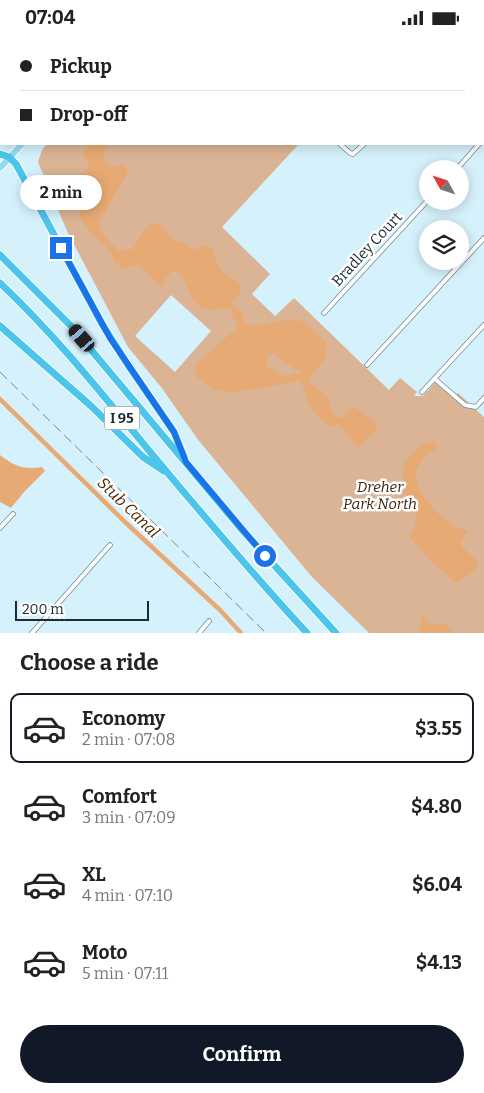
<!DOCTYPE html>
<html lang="en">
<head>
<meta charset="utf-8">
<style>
  :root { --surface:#fff; --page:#f6f6f6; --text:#222; --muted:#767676; --line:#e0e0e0; --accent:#111827 }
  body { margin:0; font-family:Bitter,serif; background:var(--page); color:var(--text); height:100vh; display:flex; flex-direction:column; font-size:19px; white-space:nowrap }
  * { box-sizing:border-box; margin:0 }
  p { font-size:16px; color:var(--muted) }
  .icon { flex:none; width:28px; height:28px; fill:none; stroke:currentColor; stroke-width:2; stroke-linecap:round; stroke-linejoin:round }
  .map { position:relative; height:598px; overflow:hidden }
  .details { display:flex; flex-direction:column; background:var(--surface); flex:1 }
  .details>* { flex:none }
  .top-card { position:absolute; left:0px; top:0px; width:485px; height:110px; box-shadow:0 2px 12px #0003; display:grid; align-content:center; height:110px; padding:0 20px; background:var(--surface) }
  .needle { width:32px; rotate:310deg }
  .tools { position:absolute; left:419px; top:125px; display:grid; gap:10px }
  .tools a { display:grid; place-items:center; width:50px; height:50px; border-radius:50%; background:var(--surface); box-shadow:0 2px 12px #0003; font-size:25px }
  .scale { position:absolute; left:15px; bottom:12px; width:134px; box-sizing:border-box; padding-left:5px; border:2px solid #1d2b30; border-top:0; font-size:14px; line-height:18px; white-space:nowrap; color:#1d2b30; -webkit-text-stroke:4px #fff; paint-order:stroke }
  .end { position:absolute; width:22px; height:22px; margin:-11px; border:6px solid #1a73e8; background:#fff; box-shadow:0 0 0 2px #fff }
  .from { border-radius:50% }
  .bubble { position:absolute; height:35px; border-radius:18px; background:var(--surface); box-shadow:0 2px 12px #0003; font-size:16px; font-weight:700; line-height:35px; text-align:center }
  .car { position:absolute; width:15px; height:30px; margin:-15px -8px; border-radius:6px; box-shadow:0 0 4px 1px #0007; background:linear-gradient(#222 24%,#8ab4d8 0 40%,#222 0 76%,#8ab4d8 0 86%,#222 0) }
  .top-card b { display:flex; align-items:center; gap:18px; height:48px; font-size:19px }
  .top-card b+b { border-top:1px solid var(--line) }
  .top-card i { width:12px; height:12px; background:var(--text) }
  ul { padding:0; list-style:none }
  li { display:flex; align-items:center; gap:15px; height:70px; margin:0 10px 8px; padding:0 10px; border:2px solid transparent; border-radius:10px }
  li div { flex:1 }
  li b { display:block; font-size:19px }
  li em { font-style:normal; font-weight:700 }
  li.current { border-color:var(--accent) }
  li>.icon { width:45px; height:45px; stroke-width:1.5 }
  h2 { padding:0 20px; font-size:22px; line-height:60px }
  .cta { display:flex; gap:10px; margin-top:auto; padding:10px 20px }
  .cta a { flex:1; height:58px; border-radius:30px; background:var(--accent); color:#fff; font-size:20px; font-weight:700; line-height:58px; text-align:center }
  .status { display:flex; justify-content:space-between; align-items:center; height:35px; padding:0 25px; background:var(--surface); direction:ltr }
  .status svg { height:14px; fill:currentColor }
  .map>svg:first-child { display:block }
  .green { fill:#dab495; fill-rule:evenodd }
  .water { fill:#e7aa74; fill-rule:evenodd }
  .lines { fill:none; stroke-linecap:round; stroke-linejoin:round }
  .canal { stroke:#e7aa74; stroke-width:4.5 }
  .minor-casing { stroke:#6b8d99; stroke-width:5.5 }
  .tertiary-casing { stroke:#6b8d99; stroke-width:7 }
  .primary-casing { stroke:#fff; stroke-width:8 }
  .motorway-casing { stroke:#fff; stroke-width:9 }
  .minor { stroke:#fff; stroke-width:4 }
  .tertiary { stroke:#fff; stroke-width:5 }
  .primary { stroke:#94dcf3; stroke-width:6 }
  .motorway { stroke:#4cc5eb; stroke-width:7 }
  .rail { stroke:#768b93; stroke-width:1; stroke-dasharray:10 5; stroke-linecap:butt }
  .route { stroke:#1a73e8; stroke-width:6 }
  .labels { text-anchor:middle; stroke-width:5; stroke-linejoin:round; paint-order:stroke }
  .shield { fill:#fff; stroke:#616b6e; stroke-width:1 }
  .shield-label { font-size:14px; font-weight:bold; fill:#1d2b30 }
  .street-label { font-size:15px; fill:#1d2b30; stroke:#fff }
  .park-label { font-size:15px; font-style:italic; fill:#3d240c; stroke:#fff }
  .water-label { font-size:16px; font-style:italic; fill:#512a00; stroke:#fff }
</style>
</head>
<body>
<div class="status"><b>07:04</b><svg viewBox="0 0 49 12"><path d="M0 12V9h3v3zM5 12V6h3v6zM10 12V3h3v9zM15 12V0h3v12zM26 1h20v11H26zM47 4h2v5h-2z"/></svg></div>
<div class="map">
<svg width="484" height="598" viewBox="0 0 484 598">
  <rect width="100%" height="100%" fill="#d5f1fc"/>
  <!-- green -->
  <path class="green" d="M132,0H212L213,1H131Z
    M47,109H299L222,192L270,239L252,259L275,281L294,263L389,355L400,343L417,357L414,361H423L438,344L456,359L458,358L484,382V598H369L312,542L199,406L161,352L128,312L67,196L38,127L42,115ZM171,260L211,296L175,337L135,301Z"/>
  <!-- water -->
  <path class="water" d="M90,109H109L104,116L105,126L113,132L122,130L127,134V139L99,187C100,199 111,208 119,216L133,214C137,207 148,183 159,189C164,192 164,195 166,198C171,205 180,208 187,209L190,214H197L207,210L213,214C214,222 217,231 223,237C229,242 236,244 241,250L239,260L232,266V269L243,278L244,288C262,296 287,278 303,287C312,291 320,302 327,308L325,324L309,342C313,356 322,353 327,362C332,371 328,374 338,383H341L347,376L354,372L373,385L377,394L358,413C351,405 346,395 337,389L332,392C322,388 309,372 306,362C304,356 304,351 300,346L236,357L214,355L196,341L195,336L197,328L236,294L237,287L233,283L231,274C224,271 217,275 210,275C191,274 189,251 181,239L172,236L165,244L164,251L162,252C153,247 149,236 137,230L124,234L114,227L111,217L86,192L81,183L78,172L73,162L72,152L74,143C89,134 92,134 83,117ZM274,318L287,329L300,336L298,339L294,338L290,341L282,340L270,332H267C265,327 268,324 270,319Z
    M436,406L437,414L426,419L415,438L419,455L435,476L451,490L468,496L461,507L462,512L478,526C476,538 466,542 456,548L429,524L409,501C424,478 412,477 405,457C402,449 404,437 404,428L421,410Z
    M0,420C14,431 24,435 42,432L45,436L24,457L11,473L0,467Z
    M423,581L430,588L435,590L441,588L447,590L453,598H420L419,592L422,588L420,582Z"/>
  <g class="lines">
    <!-- canal -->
    <path class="canal" d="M0,364L126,488L220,575L241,598"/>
    <!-- minor casing -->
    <g class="minor-casing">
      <path id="minor" d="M17,0L19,1
        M95,0L97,1
        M32,1L33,0
        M246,1L248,0
        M324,1L326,0
        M391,1L393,0
        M452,1L453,0
        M0,37L1,35
        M340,109L350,118L353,119L364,109
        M457,134L479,109
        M324,278L428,165
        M367,330L484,203
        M435,344L465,370L476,372L484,363
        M422,357L484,290
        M0,493L13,479
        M32,598L110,510
        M199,598L209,586"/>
    </g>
    <!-- tertiary casing -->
    <g class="tertiary-casing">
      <path id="tertiary" d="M409,0L410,1"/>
    </g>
    <!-- primary casing -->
    <g class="primary-casing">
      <path id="primary" d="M100,1L101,0
        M106,1L107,0
        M117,1L118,0
        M0,106L1,105
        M0,133L22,109"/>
    </g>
    <!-- motorway casing -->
    <g class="motorway-casing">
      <path id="motorway" d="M0,96L1,95
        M0,119L9,122L16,129L102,289L128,330L174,397L184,422
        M0,220L71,291L243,496L336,598
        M0,248C53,298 99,355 146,412C199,475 251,538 307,598
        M0,291L91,371L143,422L164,436"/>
    </g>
    <!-- minor -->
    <use href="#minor" class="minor"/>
    <!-- tertiary -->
    <use href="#tertiary" class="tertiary"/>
    <!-- primary -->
    <use href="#primary" class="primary"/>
    <!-- motorway -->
    <use href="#motorway" class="motorway"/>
    <!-- rail -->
    <path class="rail" d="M0,337L266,598"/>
  </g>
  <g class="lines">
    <!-- route -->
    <path class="route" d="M61,213L110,303L174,397L186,427L265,521"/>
  </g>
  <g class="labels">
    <!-- shield labels -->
    <rect class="shield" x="104.5" y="371.5" width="35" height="23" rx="4"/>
    <g class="shield-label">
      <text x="122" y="388">I 95</text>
    </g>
    <!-- street labels -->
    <g class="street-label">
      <text transform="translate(367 214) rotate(-47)" y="5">Bradley Court</text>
    </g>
    <!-- park labels -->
    <g class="park-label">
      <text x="380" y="457">Dreher<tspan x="380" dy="17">Park North</tspan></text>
    </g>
    <!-- water labels -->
    <g class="water-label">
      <text transform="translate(129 472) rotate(44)" y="6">Stub Canal</text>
    </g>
  </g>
</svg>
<div class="tools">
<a><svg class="needle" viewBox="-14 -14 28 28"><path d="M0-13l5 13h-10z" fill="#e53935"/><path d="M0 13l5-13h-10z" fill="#767676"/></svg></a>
<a><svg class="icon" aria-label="layers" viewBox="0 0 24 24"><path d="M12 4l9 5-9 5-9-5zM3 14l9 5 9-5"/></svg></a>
</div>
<div class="scale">200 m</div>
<i class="end from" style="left:265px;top:521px"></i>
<i class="end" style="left:61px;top:213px"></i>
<div class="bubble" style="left:20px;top:140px;width:82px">2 min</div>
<i class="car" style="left:82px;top:303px;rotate:319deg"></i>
<div class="top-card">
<b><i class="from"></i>Pickup</b>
<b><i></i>Drop-off</b>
</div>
</div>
<section class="details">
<h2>Choose a ride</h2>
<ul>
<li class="current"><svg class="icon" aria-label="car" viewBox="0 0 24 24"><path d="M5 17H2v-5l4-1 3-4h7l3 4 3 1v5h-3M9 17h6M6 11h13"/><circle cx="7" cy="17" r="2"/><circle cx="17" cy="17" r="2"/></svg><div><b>Economy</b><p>2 min · 07:08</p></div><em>$3.55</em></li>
<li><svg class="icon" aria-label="car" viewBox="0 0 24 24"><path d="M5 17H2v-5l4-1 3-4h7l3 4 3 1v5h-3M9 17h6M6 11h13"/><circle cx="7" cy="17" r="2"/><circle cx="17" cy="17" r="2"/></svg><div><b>Comfort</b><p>3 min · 07:09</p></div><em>$4.80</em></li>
<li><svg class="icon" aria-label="car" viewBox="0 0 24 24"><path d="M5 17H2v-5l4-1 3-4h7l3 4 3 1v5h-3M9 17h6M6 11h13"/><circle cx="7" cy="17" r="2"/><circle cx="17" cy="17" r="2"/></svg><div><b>XL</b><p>4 min · 07:10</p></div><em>$6.04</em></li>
<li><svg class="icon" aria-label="car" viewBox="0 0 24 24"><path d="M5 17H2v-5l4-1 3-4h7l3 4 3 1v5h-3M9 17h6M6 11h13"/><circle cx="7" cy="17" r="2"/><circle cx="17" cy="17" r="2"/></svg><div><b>Moto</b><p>5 min · 07:11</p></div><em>$4.13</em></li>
</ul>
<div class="cta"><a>Confirm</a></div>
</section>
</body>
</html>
